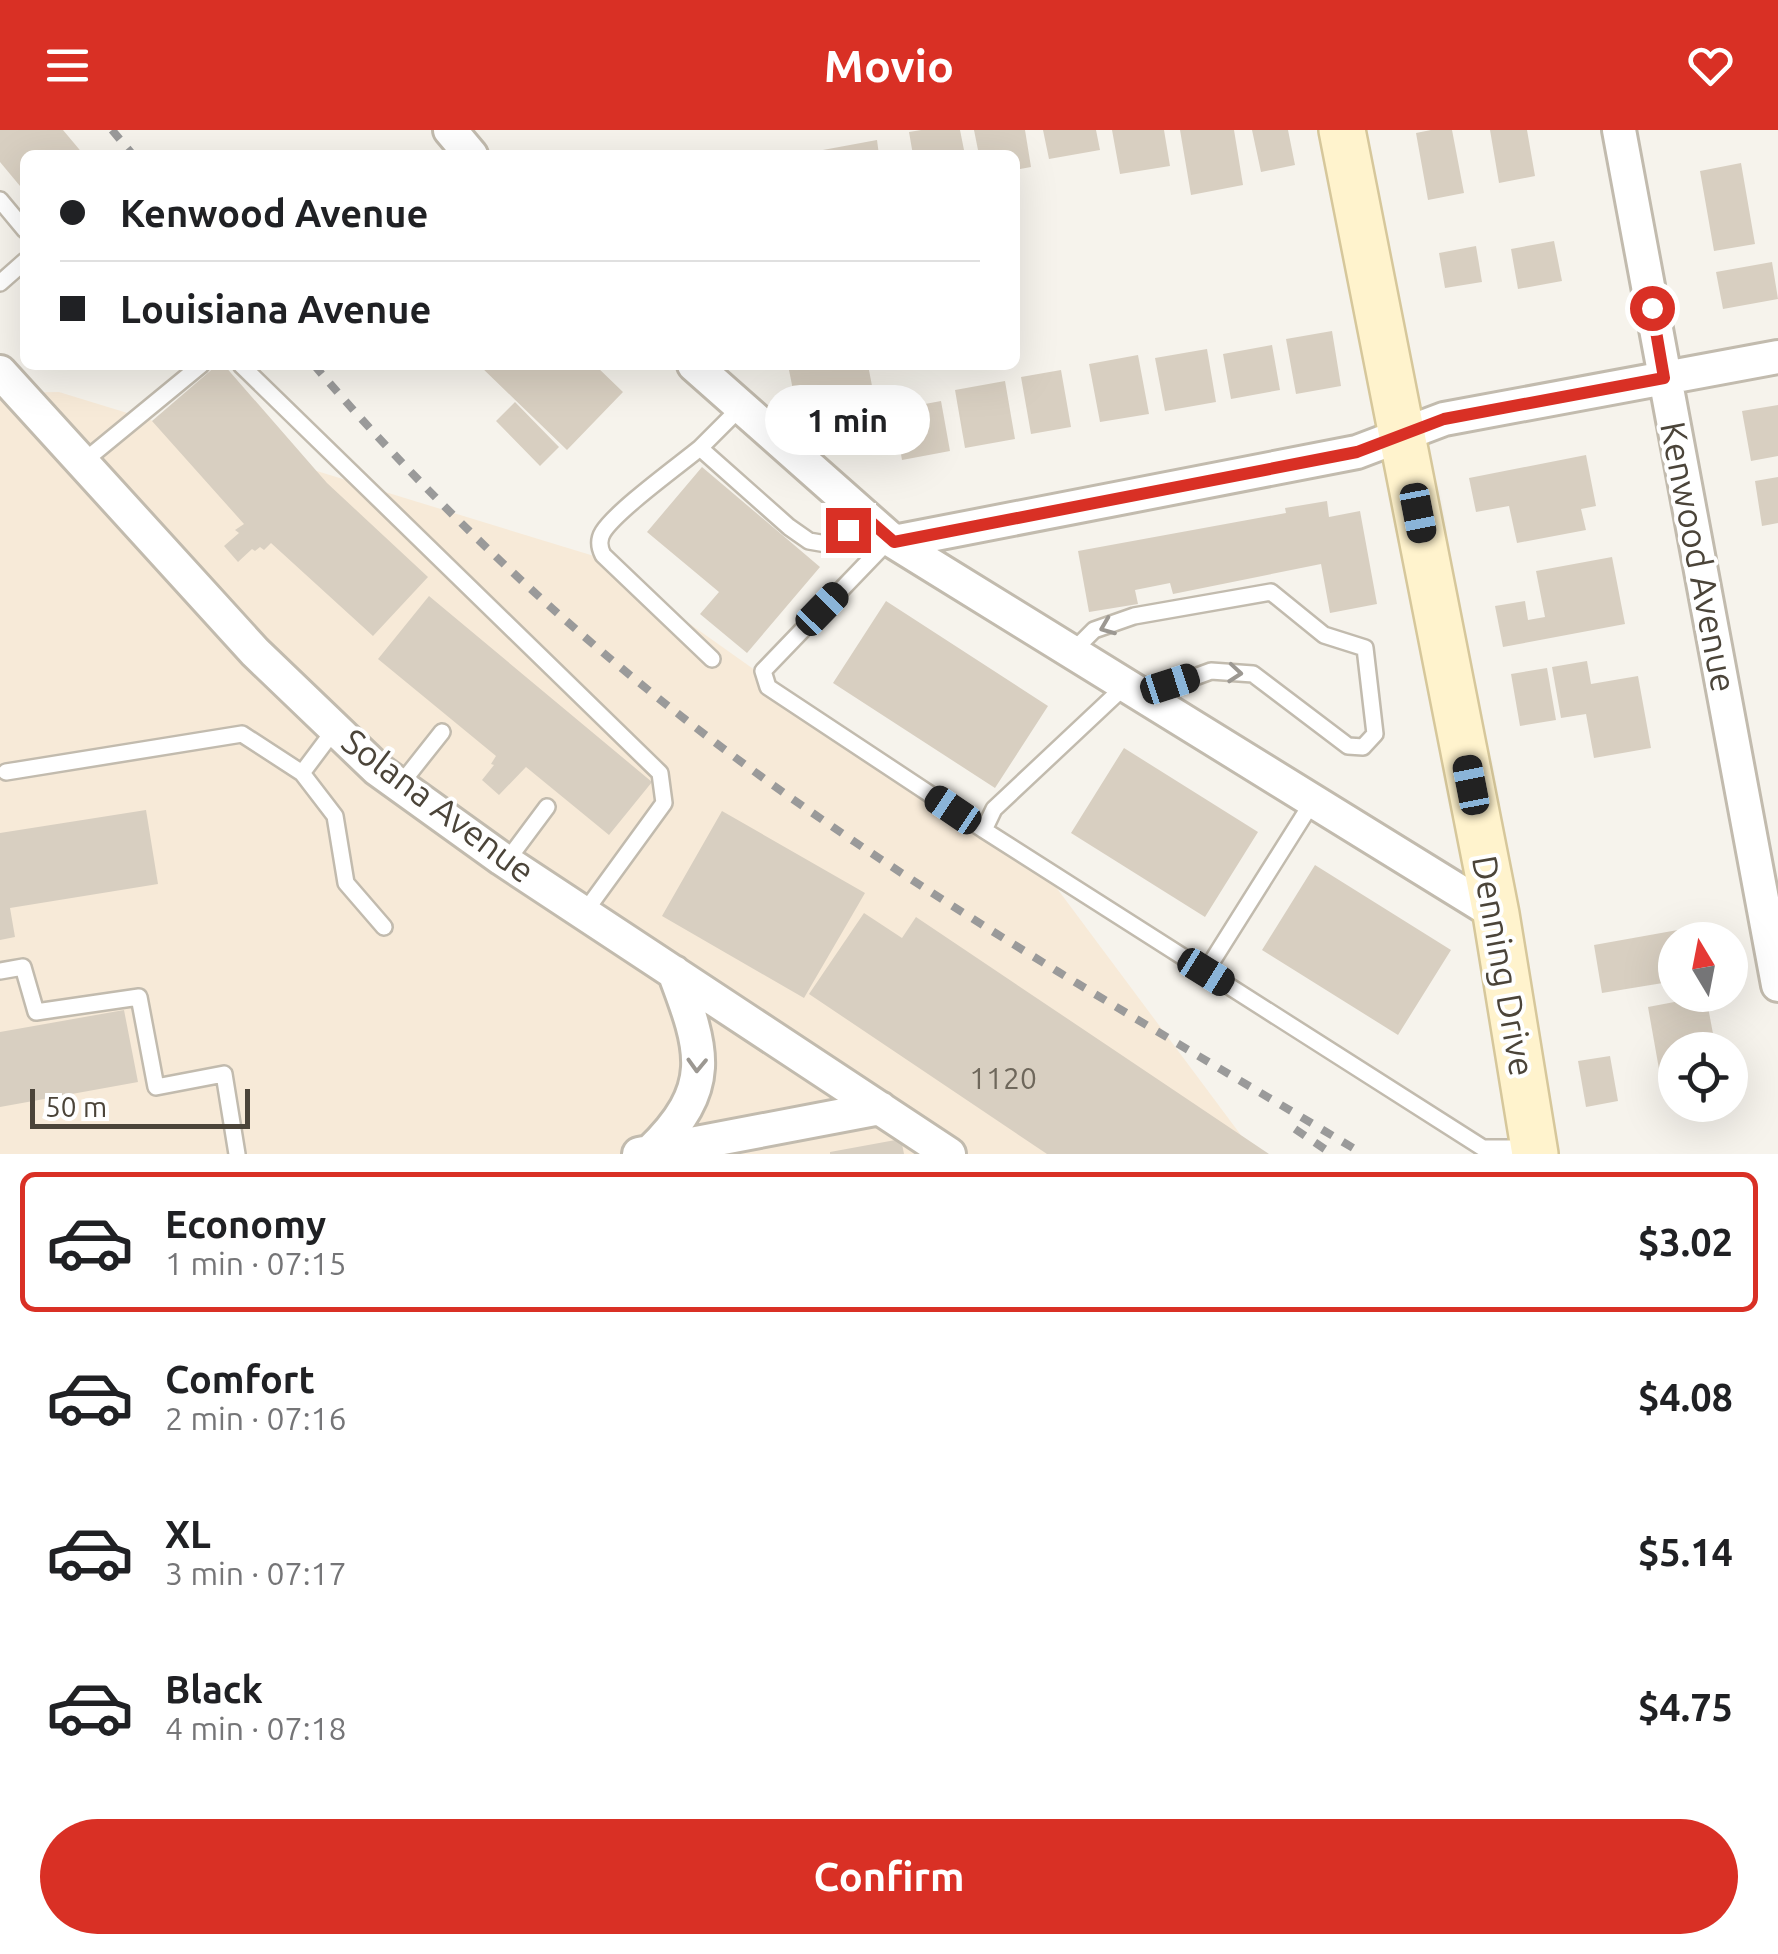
<!DOCTYPE html>
<html lang="en">
<head>
<meta charset="utf-8">
<style>
  :root { --surface:#fff; --page:#f6f6f6; --text:#202124; --muted:#757577; --line:#e0e0e0; --accent:#d93025 }
  body { margin:0; font-family:Ubuntu,sans-serif; background:var(--page); color:var(--text); height:100vh; display:flex; flex-direction:column; font-size:38px; white-space:nowrap }
  * { box-sizing:border-box; margin:0 }
  p { font-size:32px; color:var(--muted) }
  .icon { flex:none; width:55px; height:55px; fill:none; stroke:currentColor; stroke-width:2; stroke-linecap:round; stroke-linejoin:round }
  .map { position:relative; height:1024px; overflow:hidden }
  .sheet { display:flex; flex-direction:column; background:var(--surface); flex:1 }
  .sheet>* { flex:none }
  .banner { position:absolute; left:20px; top:20px; width:1000px; height:220px; border-radius:15px; box-shadow:0 10px 40px #0002; display:grid; align-content:center; height:220px; padding:0 40px; background:var(--surface) }
  .needle { width:65px; rotate:350deg }
  .buttons { position:absolute; left:1658px; top:792px; display:grid; gap:20px }
  .buttons a { display:grid; place-items:center; width:90px; height:90px; border-radius:50%; background:var(--surface); box-shadow:0 10px 40px #0002; font-size:50px }
  .scale { position:absolute; left:30px; bottom:25px; width:220px; box-sizing:border-box; padding-left:10px; border:5px solid #4b4439; border-top:0; font-size:28px; line-height:35px; white-space:nowrap; color:#4b4439; -webkit-text-stroke:8px #fff; paint-order:stroke }
  .end { position:absolute; width:45px; height:45px; margin:-22px; border:12px solid #d93025; background:#fff; box-shadow:0 0 0 5px #fff }
  .from { border-radius:50% }
  .bubble { position:absolute; height:70px; border-radius:35px; background:var(--surface); box-shadow:0 10px 40px #0002; font-size:32px; font-weight:700; line-height:70px; text-align:center }
  .car { position:absolute; width:30px; height:60px; margin:-30px -15px; border-radius:12px; box-shadow:0 0 8px 2px #0007; background:linear-gradient(#222 24%,#8ab4d8 0 40%,#222 0 76%,#8ab4d8 0 86%,#222 0) }
  .banner b { display:flex; align-items:center; gap:35px; height:95px; font-size:38px }
  .banner b+b { border-top:2px solid var(--line) }
  .banner i { width:25px; height:25px; background:var(--text) }
  ul { padding:18px 0 0; list-style:none }
  li { display:flex; align-items:center; gap:30px; height:140px; margin:0 20px 15px; padding:0 20px; border:5px solid transparent; border-radius:15px }
  li div { flex:1 }
  li b { display:block; font-size:38px }
  li em { font-style:normal; font-weight:700 }
  li.current { border-color:var(--accent) }
  li>.icon { width:90px; height:90px; stroke-width:1.5 }
  .primary-button { display:flex; gap:20px; margin-top:auto; padding:20px 40px }
  .primary-button a { flex:1; height:115px; border-radius:60px; background:var(--accent); color:#fff; font-size:40px; font-weight:700; line-height:115px; text-align:center }
  header { display:flex; justify-content:space-between; align-items:center; height:130px; padding:0 40px; background:var(--accent); color:#fff; font-size:45px; font-weight:700 }
  .map>svg:first-child { display:block }
  .commercial { fill:#f7ead8 }
  .building { fill:#d8cfc1 }
  .lines { fill:none; stroke-linecap:round; stroke-linejoin:round }
  .lane-casing { stroke:#c2bbae; stroke-width:20 }
  .street-casing { stroke:#c2bbae; stroke-width:38 }
  .secondary-casing { stroke:#d6c79b; stroke-width:50 }
  .lane { stroke:#fff; stroke-width:15 }
  .street { stroke:#fff; stroke-width:32 }
  .secondary { stroke:#fff3cd; stroke-width:45 }
  .rail { stroke:#9a9a9a; stroke-width:8; stroke-dasharray:12 12; stroke-linecap:butt }
  .oneway { stroke:#9c9892 }
  .route { stroke:#d93025; stroke-width:12 }
  .labels { text-anchor:middle; stroke-width:8; stroke-linejoin:round; paint-order:stroke }
  .number-label { font-size:30px; fill:#6e675b }
  .street-label { font-size:35px; fill:#4b4439; stroke:#fff }
</style>
</head>
<body>
<header><svg class="icon" aria-label="menu" viewBox="0 0 24 24"><path d="M4 6h16M4 12h16M4 18h16"/></svg>Movio<svg class="icon" aria-label="heart" viewBox="0 0 24 24"><path d="M12 20l-8-8c-3-5 5-10 8-4 3-6 11-1 8 4z"/></svg></header>
<div class="map">
<svg width="1778" height="1024" viewBox="0 0 1778 1024">
  <rect width="100%" height="100%" fill="#f6f3ec"/>
  <!-- commercial -->
  <path class="commercial" d="M59,262L594,426L1050,749L1255,1024H0V263Z"/>
  <!-- building -->
  <path class="building" d="M0,0H63L84,25H25V62L0,32Z
    M921,0H960L965,25H913L909,2Z
    M974,0H1025L1031,37L1015,40V25H979Z
    M1043,0H1096L1100,20L1049,29Z
    M1112,0H1164L1170,36L1120,44Z
    M1180,0H1234L1243,55L1191,65Z
    M1252,0H1288L1295,35L1261,42Z
    M1431,0H1452L1464,63L1428,70L1416,3Z
    M1490,0H1527L1535,46L1499,53Z
    M877,10L879,25H813L812,22Z
    M1741,33L1755,114L1714,121L1700,41Z
    M1554,111L1562,151L1518,159L1511,119Z
    M1476,116L1482,152L1445,158L1439,123Z
    M1772,132L1778,169L1723,179L1716,142Z
    M1332,201L1341,256L1296,264L1286,209Z
    M1272,215L1280,260L1231,269L1223,224Z
    M1207,219L1216,272L1165,281L1155,228Z
    M1138,225L1149,284L1100,292L1089,234Z
    M217,235H224L327,353L428,447L373,506L271,413L264,420L260,417L255,421L252,419L238,432L224,416L239,403L235,400L244,394L152,291Z
    M479,235H595L623,262L567,320Z
    M788,235H868L873,261L796,275Z
    M1061,240L1071,297L1031,304L1021,247Z
    M1005,251L1015,309L965,318L955,260Z
    M941,271L950,321L902,330L893,280Z
    M515,272L559,317L540,336L496,291Z
    M1778,275V326L1751,331L1742,281Z
    M1586,325L1596,376L1581,379L1586,400L1517,413L1509,376L1476,382L1469,348Z
    M702,337L820,437L747,523L700,484L719,462L647,402Z
    M1778,347V393L1762,396L1755,351Z
    M1327,371L1329,387L1360,381L1377,474L1330,483L1321,434L1173,464L1170,453L1135,460L1138,474L1089,482L1078,421L1286,383L1285,378Z
    M1612,427L1625,494L1503,517L1495,476L1525,471L1528,490L1545,487L1536,441Z
    M429,466L652,652L609,705L526,637L499,665L482,650L494,635L491,634L496,626L378,529Z
    M886,471L1048,576L995,658L833,553Z
    M1587,531L1591,554L1638,546L1651,618L1594,628L1586,584L1561,588L1552,537Z
    M1547,538L1556,590L1520,596L1511,544Z
    M1124,618L1258,702L1205,787L1071,703Z
    M146,680L158,754L10,778L15,807L0,810V703Z
    M722,681L865,763L804,868L662,786Z
    M1315,735L1451,820L1398,905L1262,820Z
    M864,783L902,808L916,787L1269,1024H1047L809,864Z
    M1689,798L1691,810H1675V851L1602,863L1594,815Z
    M1706,866L1716,920H1675V954L1662,956L1648,877Z
    M124,880L138,952L0,977V902Z
    M1610,926L1618,971L1586,977L1578,931Z
    M901,1009L904,1024H830V1022Z"/>
  <g class="lines">
    <!-- lane casing -->
    <g class="lane-casing">
      <path id="lane" d="M0,70L25,100
        M0,153L25,131
        M241,235L660,643L664,673L584,783
        M741,277L700,318L789,397L809,411L832,415L863,385
        M700,318C678,336 616,381 603,402C598,410 599,417 603,425L712,529
        M83,332L201,235
        M890,409L763,541L768,557L984,700
        M1072,522L1094,500L1134,486L1271,462L1324,505L1365,518L1375,604L1363,617L1348,616L1253,544L1211,541L1143,566
        M1126,555L994,679L984,700L1483,1018H1530
        M6,642L242,604L302,643L335,599
        M302,643L335,686L346,753L384,797
        M400,655L442,602
        M506,732L547,677
        M0,841L23,837L36,882L139,867L156,957L224,944L237,1024
        M1206,841L1313,671"/>
    </g>
    <!-- street casing -->
    <g class="street-casing">
      <path id="street" d="M450,0L471,25
        M1619,0L1778,855
        M694,235L894,412L1496,784
        M0,242L255,522L377,639L502,729L949,1024
        M894,412L1357,322L1444,289L1778,227
        M650,1022C716,958 704,921 674,842
        M639,1024L880,978"/>
    </g>
    <!-- secondary casing -->
    <g class="secondary-casing">
      <path id="secondary" d="M1342,0L1496,784L1535,1024"/>
    </g>
    <!-- lane -->
    <use href="#lane" class="lane"/>
    <!-- street -->
    <use href="#street" class="street"/>
    <!-- secondary -->
    <use href="#secondary" class="secondary"/>
    <!-- rail -->
    <path class="rail" d="M112,0L133,25
      M314,235C425,365 551,485 686,590C898,755 1134,886 1363,1024
      M1295,999L1332,1024"/>
  </g>
  <!-- one-way arrows -->
  <defs><path id="oneway-chevron" d="M-2-3.5L2.5 0L-2 3.5" fill="none" stroke-width="1.6" stroke-linecap="round" stroke-linejoin="round" transform="scale(2.5)"/></defs>
  <g class="oneway">
    <use href="#oneway-chevron" transform="translate(1107 497) rotate(158)"/>
    <use href="#oneway-chevron" transform="translate(1235 543) rotate(5)"/>
    <use href="#oneway-chevron" transform="translate(697 935) rotate(92)"/>
  </g>
  <g class="lines">
    <!-- route -->
    <path class="route" d="M848,400L863,385L894,412L1357,322L1444,289L1664,248L1652,178"/>
  </g>
  <g class="labels">
    <!-- number labels -->
    <g class="number-label">
      <text x="1003" y="959">1120</text>
    </g>
    <!-- street labels -->
    <g class="street-label">
      <text transform="translate(1698 427) rotate(79)" y="12">Kenwood Avenue</text>
      <text transform="translate(438 676) rotate(37)" y="12">Solana Avenue</text>
      <text transform="translate(1503 836) rotate(80)" y="12">Denning Drive</text>
    </g>
  </g>
</svg>
<div class="buttons">
<a><svg class="needle" viewBox="-14 -14 28 28"><path d="M0-13l5 13h-10z" fill="#e53935"/><path d="M0 13l5-13h-10z" fill="#757577"/></svg></a>
<a><svg class="icon" aria-label="locate" viewBox="0 0 24 24"><circle cx="12" cy="12" r="6"/><path d="M12 2v4M12 18v4M2 12h4M18 12h4"/></svg></a>
</div>
<div class="scale">50 m</div>
<i class="end from" style="left:1652px;top:178px"></i>
<i class="end" style="left:848px;top:400px"></i>
<div class="bubble" style="left:765px;top:255px;width:165px">1 min</div>
<i class="car" style="left:1418px;top:383px;rotate:169deg"></i>
<i class="car" style="left:822px;top:479px;rotate:44deg"></i>
<i class="car" style="left:1170px;top:554px;rotate:72deg"></i>
<i class="car" style="left:1471px;top:655px;rotate:349deg"></i>
<i class="car" style="left:953px;top:680px;rotate:304deg"></i>
<i class="car" style="left:1206px;top:842px;rotate:122deg"></i>
<div class="banner">
<b><i class="from"></i>Kenwood Avenue</b>
<b><i></i>Louisiana Avenue</b>
</div>
</div>
<section class="sheet">
<ul>
<li class="current"><svg class="icon" aria-label="car" viewBox="0 0 24 24"><path d="M5 17H2v-5l4-1 3-4h7l3 4 3 1v5h-3M9 17h6M6 11h13"/><circle cx="7" cy="17" r="2"/><circle cx="17" cy="17" r="2"/></svg><div><b>Economy</b><p>1 min · 07:15</p></div><em>$3.02</em></li>
<li><svg class="icon" aria-label="car" viewBox="0 0 24 24"><path d="M5 17H2v-5l4-1 3-4h7l3 4 3 1v5h-3M9 17h6M6 11h13"/><circle cx="7" cy="17" r="2"/><circle cx="17" cy="17" r="2"/></svg><div><b>Comfort</b><p>2 min · 07:16</p></div><em>$4.08</em></li>
<li><svg class="icon" aria-label="car" viewBox="0 0 24 24"><path d="M5 17H2v-5l4-1 3-4h7l3 4 3 1v5h-3M9 17h6M6 11h13"/><circle cx="7" cy="17" r="2"/><circle cx="17" cy="17" r="2"/></svg><div><b>XL</b><p>3 min · 07:17</p></div><em>$5.14</em></li>
<li><svg class="icon" aria-label="car" viewBox="0 0 24 24"><path d="M5 17H2v-5l4-1 3-4h7l3 4 3 1v5h-3M9 17h6M6 11h13"/><circle cx="7" cy="17" r="2"/><circle cx="17" cy="17" r="2"/></svg><div><b>Black</b><p>4 min · 07:18</p></div><em>$4.75</em></li>
</ul>
<div class="primary-button"><a>Confirm</a></div>
</section>
</body>
</html>
